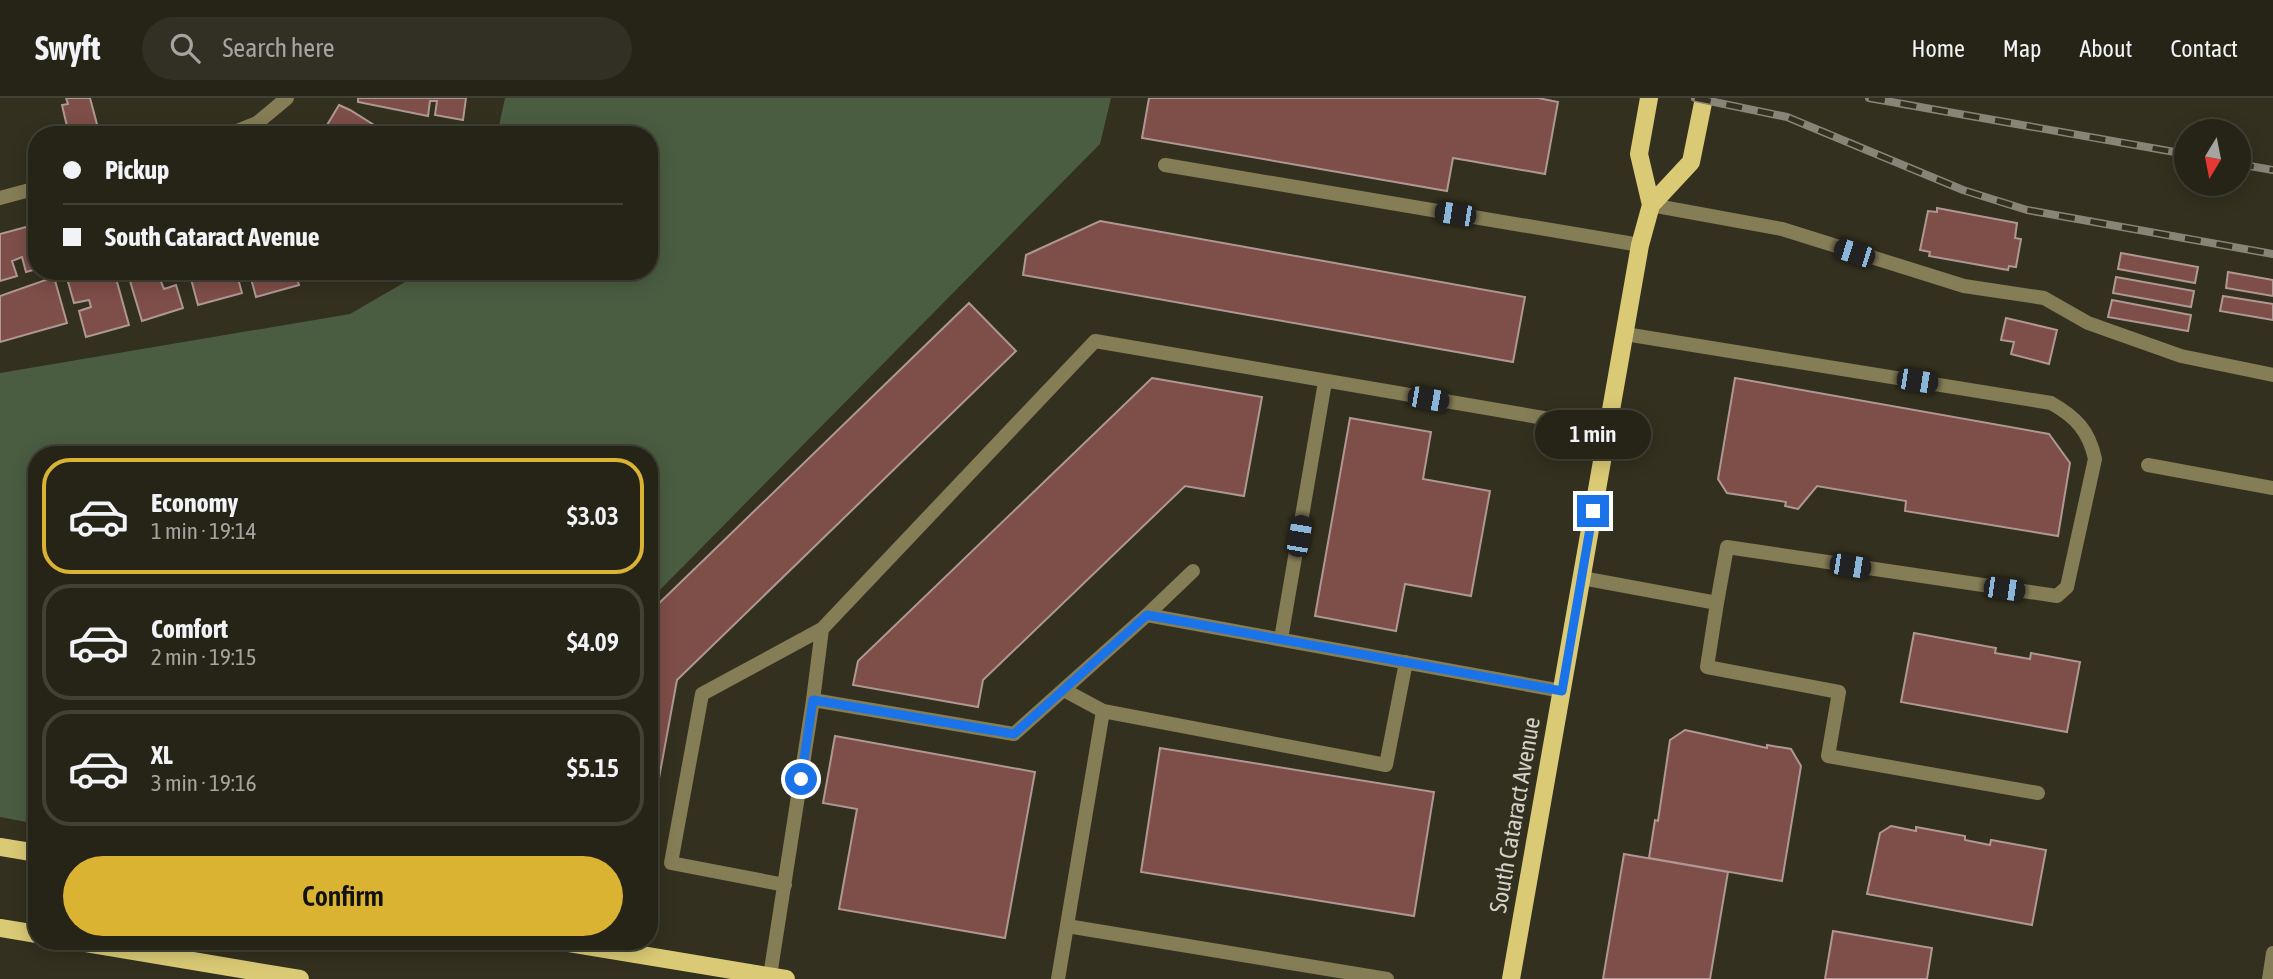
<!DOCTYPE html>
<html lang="en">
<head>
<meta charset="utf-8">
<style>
  :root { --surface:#262417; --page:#323024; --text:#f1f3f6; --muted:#a4a4a1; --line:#424136; --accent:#dab333 }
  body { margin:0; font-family:"Asap Condensed",sans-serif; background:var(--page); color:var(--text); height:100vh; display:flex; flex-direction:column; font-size:26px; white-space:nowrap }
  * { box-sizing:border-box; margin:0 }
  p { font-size:23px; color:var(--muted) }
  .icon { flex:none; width:38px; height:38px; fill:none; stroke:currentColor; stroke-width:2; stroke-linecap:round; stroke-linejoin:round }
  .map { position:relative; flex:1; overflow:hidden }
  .drawer { position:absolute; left:28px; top:348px; width:630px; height:504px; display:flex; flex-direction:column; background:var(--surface); border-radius:28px; box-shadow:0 4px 18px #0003,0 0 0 2px var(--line) }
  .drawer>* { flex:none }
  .top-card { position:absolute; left:28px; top:28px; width:630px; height:154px; border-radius:28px; box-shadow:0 4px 18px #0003,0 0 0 2px var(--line); display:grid; align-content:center; height:154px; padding:0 35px; background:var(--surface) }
  .needle { width:46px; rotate:190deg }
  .buttons { position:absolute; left:2174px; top:21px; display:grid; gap:14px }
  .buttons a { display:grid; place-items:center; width:77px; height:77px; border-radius:50%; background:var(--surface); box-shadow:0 4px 18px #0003,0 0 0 2px var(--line); font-size:35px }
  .end { position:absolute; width:32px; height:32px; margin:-16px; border:9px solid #1a73e8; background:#fff; box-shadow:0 0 0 4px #fff }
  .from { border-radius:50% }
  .bubble { position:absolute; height:49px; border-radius:24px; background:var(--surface); box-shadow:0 4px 18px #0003,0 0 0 2px var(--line); font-size:23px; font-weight:600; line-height:49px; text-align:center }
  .car { position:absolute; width:21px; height:42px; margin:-21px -10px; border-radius:9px; box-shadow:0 0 5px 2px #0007; background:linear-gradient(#222 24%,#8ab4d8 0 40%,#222 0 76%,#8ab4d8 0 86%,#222 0) }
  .top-card b { display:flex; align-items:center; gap:24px; height:66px; font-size:26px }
  .top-card b+b { border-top:2px solid var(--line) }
  .top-card i { width:18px; height:18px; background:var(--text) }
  ul { padding:12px 0 0; list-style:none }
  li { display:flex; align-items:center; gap:21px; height:116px; margin:0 14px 10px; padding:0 21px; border:4px solid var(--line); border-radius:28px }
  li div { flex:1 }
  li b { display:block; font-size:26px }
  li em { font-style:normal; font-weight:600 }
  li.active { border-color:var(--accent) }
  li>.icon { width:63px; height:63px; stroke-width:1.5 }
  .action { display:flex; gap:14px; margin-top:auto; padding:14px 35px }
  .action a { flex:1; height:80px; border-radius:42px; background:var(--accent); color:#111; font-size:28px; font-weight:600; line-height:80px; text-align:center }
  header { display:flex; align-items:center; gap:42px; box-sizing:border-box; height:98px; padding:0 35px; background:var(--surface); border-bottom:2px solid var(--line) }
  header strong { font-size:33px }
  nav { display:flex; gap:38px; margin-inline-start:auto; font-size:24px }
  .search { width:490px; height:63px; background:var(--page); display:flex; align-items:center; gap:18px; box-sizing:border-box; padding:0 24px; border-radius:38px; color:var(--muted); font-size:26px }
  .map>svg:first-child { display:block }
  .green { fill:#4a5d41 }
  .building { fill:#7e4e48; stroke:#af9794; stroke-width:2 }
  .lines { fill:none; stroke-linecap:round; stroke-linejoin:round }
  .service { stroke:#857d56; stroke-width:14 }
  .primary { stroke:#daca75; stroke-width:18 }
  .rail-casing { stroke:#888578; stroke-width:8 }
  .rail { stroke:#33301f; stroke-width:5; stroke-dasharray:16; stroke-linecap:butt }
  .route { stroke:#1a73e8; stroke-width:9 }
  .labels { text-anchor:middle; stroke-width:6; stroke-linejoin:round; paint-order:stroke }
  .street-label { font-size:24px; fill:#d4d2c8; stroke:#33301f }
</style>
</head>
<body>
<header>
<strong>Swyft</strong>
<div class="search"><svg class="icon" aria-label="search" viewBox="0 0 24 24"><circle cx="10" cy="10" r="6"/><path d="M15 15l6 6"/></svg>Search here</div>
<nav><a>Home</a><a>Map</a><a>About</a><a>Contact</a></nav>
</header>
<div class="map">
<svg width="2273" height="881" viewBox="0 0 2273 881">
  <rect width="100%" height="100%" fill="#33301f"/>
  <!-- green -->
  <path class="green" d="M505,0H1111L1100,46L649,503V357H37V726L0,719V275L350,216L424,173H649V37H497Z"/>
  <!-- building -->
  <path class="building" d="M66,0H90L98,30L92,31L94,37H69L62,7L68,6Z
    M358,0H466L463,22L435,17L437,3H430L428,18L358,4Z
    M1149,0H1538L1558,4L1545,76L1453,60L1447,93L1142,40Z
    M339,7L350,12L390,37H321Z
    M1937,110L2017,125L2015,140L2021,141L2016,169L2009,168L2008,172L1929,158L1930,154L1920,152L1928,113L1937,114Z
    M1100,123L1525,199L1513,264L1023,177L1026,157Z
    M37,126V171L26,174L22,159L12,163L17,178L0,183V136Z
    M2121,155L2198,169L2195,185L2118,171Z
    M65,173H114L129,227L86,239L79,213L91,209L89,202L74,205Z
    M127,173H174L175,177L160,181L164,191L176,187L183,210L142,223Z
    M203,173H236L242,195L198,207L191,181L205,177Z
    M249,173H295L299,187L256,199Z
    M2228,174L2273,182V198L2226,190Z
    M54,179L67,225L0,244V198Z
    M2116,179L2194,193L2191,209L2113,195Z
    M2223,198L2273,206V222L2220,213Z
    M2112,202L2191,217L2188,233L2108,219Z
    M969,205L1016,253L677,582L649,735V515Z
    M2006,220L2057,232L2049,266L2011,256L2014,244L2001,242Z
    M1152,280L1262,299L1244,398L1185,388L983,582L978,609L853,587L858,563Z
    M1735,280L2049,336L2070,365L2058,438L1905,413L1906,403L1817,388L1798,411L1785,408L1786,404L1727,395L1718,381Z
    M1350,320L1431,334L1423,381L1490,393L1471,498L1405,486L1396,533L1315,518Z
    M1914,535L1996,550L1995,555L2030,561L2031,555L2080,564L2067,634L1901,604Z
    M1685,632L1767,650V647L1791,651L1801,668L1782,783L1649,760L1655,722L1658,723L1670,642Z
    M835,638L1035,674L1005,840L839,811L857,711L823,705Z
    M1160,650L1434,694L1414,818L1141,774Z
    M1891,728L1916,733V729L1965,738V742L1990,747L1991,742L2046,752L2032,827L1867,796L1880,735Z
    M1624,756L1728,774L1710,881H1603Z
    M1833,833L1932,850L1927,881H1825Z"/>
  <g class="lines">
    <!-- service -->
    <path class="service" d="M227,37L257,25L287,0
      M1165,67L1640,147
      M0,100L37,90
      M1651,107L1782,131L1964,188L2044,200L2088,225L2181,258L2273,277
      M1625,236L2051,305C2076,319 2089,333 2095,361L2067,489L2057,498L1727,449L1717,505
      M2148,367L2273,390
      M1582,480L1717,505L1707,569L1839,594L1828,658L2038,695
      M1147,517L1193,473
      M1281,541L1325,284
      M813,602L822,531L1095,243L1608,331
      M1103,613L1386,667L1406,564
      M785,787L671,765L702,596L822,531
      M1067,828L1387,881
      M770,878L813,602L1014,636L1147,517L1562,593
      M1058,881L1103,613L1064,592
      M2269,881L2273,855"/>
    <!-- primary -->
    <path class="primary" d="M1651,107L1691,64L1704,0
      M0,749L37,755
      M0,830L37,836
      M80,844L300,881
      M563,844L786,881
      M1511,881L1640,147L1651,107L1639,56L1649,0"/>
    <!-- rail casing -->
    <g class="rail-casing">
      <path id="rail" d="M1695,0L1787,19L1963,92L2027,112L2273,156
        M1869,0L2186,56
        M2238,66L2273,72"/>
    </g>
    <!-- rail -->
    <use href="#rail" class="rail"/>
  </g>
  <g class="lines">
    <!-- route -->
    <path class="route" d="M801,681L813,602L1014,636L1147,517L1562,593L1593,413"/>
  </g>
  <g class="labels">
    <!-- street labels -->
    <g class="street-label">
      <text transform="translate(1515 717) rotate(-80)" y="8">South Cataract Avenue</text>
    </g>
  </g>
</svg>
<div class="buttons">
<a><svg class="needle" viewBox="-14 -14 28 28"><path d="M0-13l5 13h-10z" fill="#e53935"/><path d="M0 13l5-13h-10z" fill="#a4a4a1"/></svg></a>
</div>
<i class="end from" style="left:801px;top:681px"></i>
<i class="end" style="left:1593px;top:413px"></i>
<div class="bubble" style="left:1535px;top:312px;width:116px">1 min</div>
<i class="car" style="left:1455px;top:116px;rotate:279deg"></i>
<i class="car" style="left:1854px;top:155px;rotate:288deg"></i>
<i class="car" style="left:1917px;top:283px;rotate:99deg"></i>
<i class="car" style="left:1428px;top:301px;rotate:100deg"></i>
<i class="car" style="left:1299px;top:438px;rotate:10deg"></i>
<i class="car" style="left:1850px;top:468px;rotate:99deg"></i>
<i class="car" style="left:2004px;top:491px;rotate:98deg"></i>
<div class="top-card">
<b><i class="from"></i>Pickup</b>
<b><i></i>South Cataract Avenue</b>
</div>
<section class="drawer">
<ul>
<li class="active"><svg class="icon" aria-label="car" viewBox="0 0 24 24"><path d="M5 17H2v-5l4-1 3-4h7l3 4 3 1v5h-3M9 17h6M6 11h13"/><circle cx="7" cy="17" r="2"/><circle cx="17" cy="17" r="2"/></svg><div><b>Economy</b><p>1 min · 19:14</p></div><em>$3.03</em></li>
<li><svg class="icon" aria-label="car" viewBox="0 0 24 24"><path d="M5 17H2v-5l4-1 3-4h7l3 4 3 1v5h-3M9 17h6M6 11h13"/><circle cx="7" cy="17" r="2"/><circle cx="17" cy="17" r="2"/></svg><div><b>Comfort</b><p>2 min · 19:15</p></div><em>$4.09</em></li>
<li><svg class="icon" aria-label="car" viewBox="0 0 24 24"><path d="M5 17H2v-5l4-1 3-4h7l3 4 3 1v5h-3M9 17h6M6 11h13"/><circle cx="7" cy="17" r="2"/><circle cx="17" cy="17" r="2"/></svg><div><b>XL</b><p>3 min · 19:16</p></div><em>$5.15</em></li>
</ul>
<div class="action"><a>Confirm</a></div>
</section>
</div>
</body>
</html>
